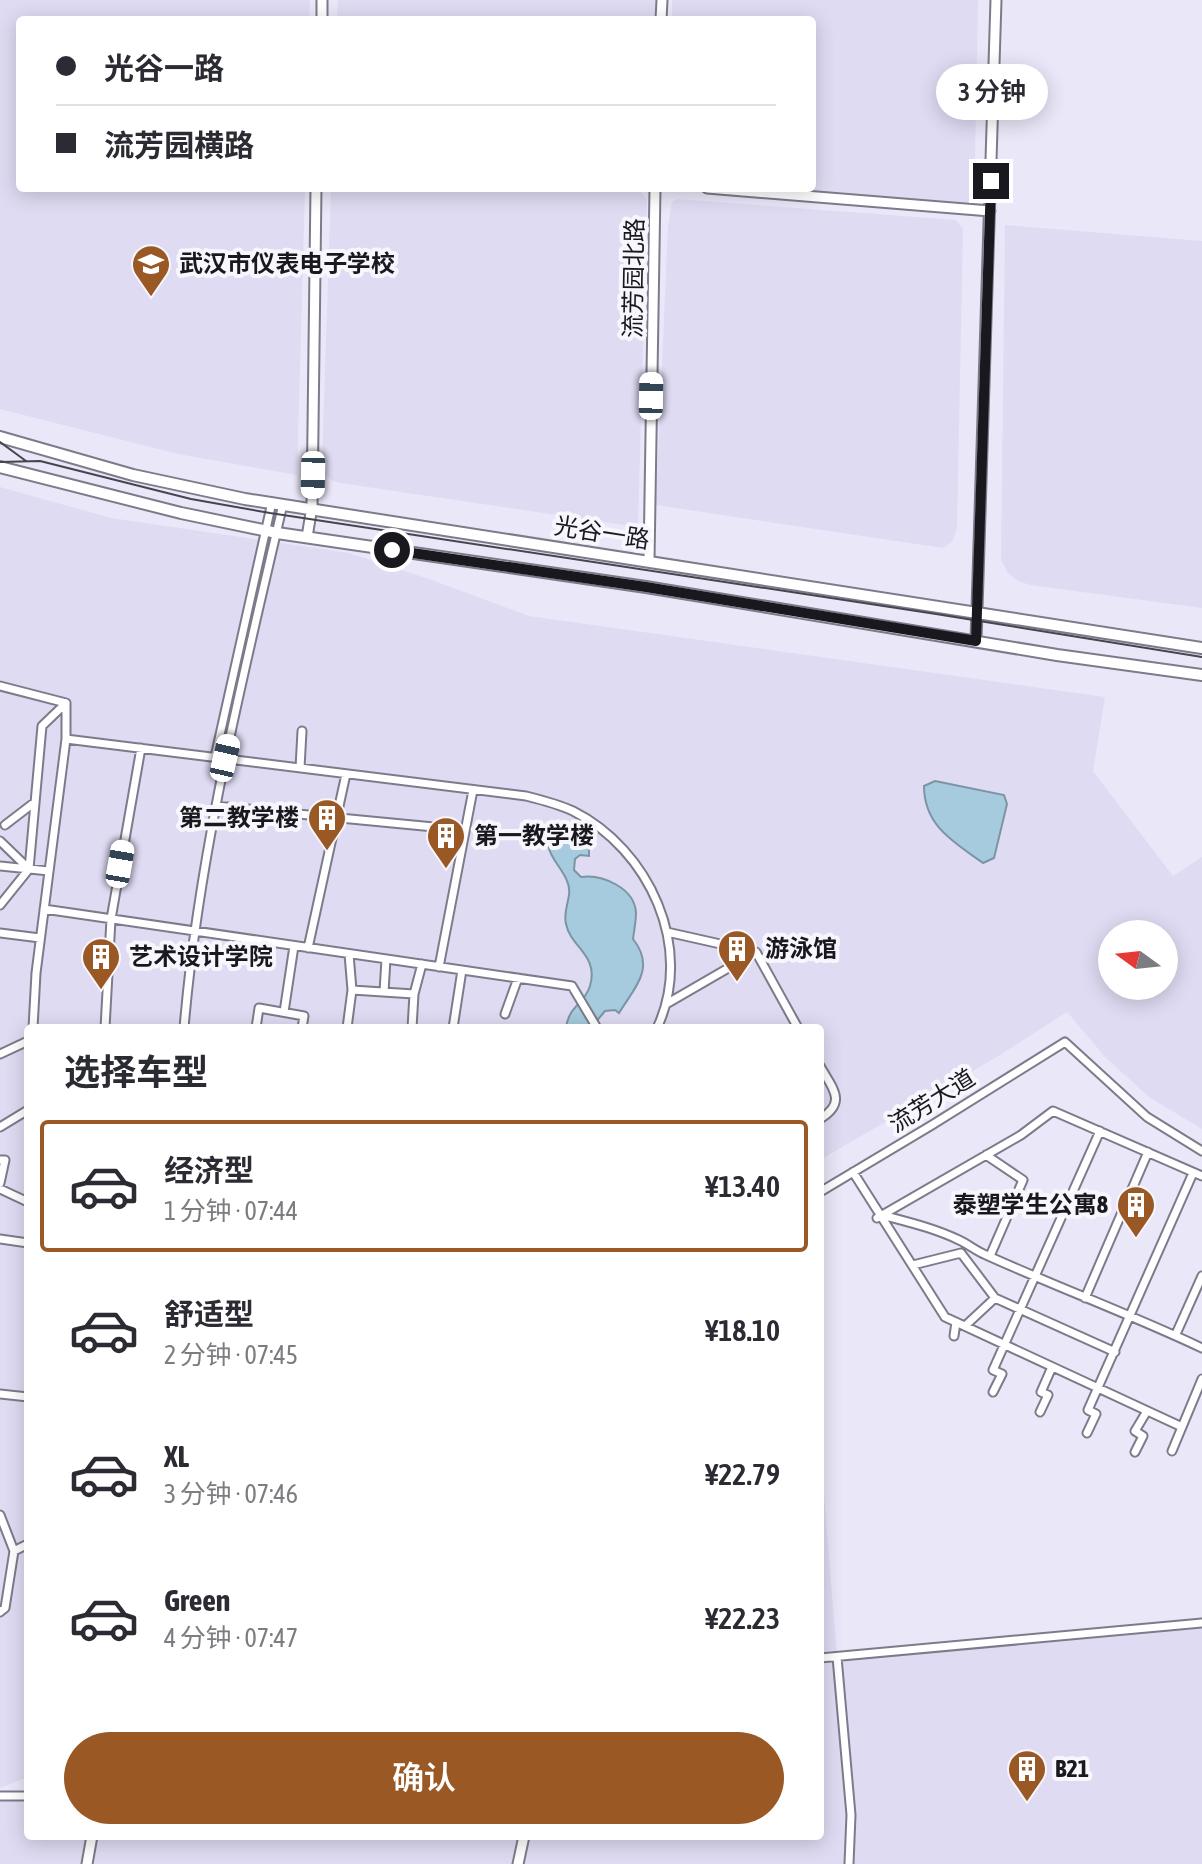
<!DOCTYPE html>
<html lang="zh">
<head>
<meta charset="utf-8">
<style>
  :root { --surface:#fff; --page:#f2f2f3; --text:#2b2b33; --muted:#7c7c81; --line:#e1e1e2; --accent:#995824 }
  body { margin:0; font-family:"Asap Condensed","Noto Sans SC",sans-serif; background:var(--page); color:var(--text); height:100vh; display:flex; flex-direction:column; font-size:30px; white-space:nowrap }
  * { box-sizing:border-box; margin:0 }
  p { font-size:26px; color:var(--muted) }
  .icon { flex:none; width:44px; height:44px; fill:none; stroke:currentColor; stroke-width:2; stroke-linecap:round; stroke-linejoin:round }
  .map { position:relative; flex:1; overflow:hidden }
  .details { position:absolute; left:24px; top:1024px; width:800px; height:816px; display:flex; flex-direction:column; background:var(--surface); border-radius:8px; box-shadow:0 4px 20px #0003 }
  .details>* { flex:none }
  .hud { position:absolute; left:16px; top:16px; width:800px; height:176px; border-radius:8px; box-shadow:0 4px 20px #0003; display:grid; align-content:center; height:176px; padding:0 40px; background:var(--surface) }
  .needle { width:52px; rotate:285deg }
  .controls { position:absolute; left:1098px; top:920px; display:grid; gap:16px }
  .controls a { display:grid; place-items:center; width:80px; height:80px; border-radius:50%; background:var(--surface); box-shadow:0 4px 20px #0003; font-size:40px }
  .end { position:absolute; width:36px; height:36px; margin:-18px; border:10px solid #19181e; background:#fff; box-shadow:0 0 0 4px #fff }
  .from { border-radius:50% }
  .bubble { position:absolute; height:56px; border-radius:28px; background:var(--surface); box-shadow:0 4px 20px #0003; font-size:26px; font-weight:600; line-height:56px; text-align:center }
  .car { position:absolute; width:24px; height:48px; margin:-24px -12px; border-radius:10px; box-shadow:0 0 6px 2px #0007; background:linear-gradient(#fff 24%,#345 0 40%,#fff 0 76%,#345 0 86%,#fff 0) }
  .hud b { display:flex; align-items:center; gap:28px; height:76px; font-size:30px }
  .hud b+b { border-top:2px solid var(--line) }
  .hud i { width:20px; height:20px; background:var(--text) }
  ul { padding:0; list-style:none }
  li { display:flex; align-items:center; gap:24px; height:132px; margin:0 16px 12px; padding:0 24px; border:4px solid transparent; border-radius:8px }
  li div { flex:1 }
  li b { display:block; font-size:30px }
  li em { font-style:normal; font-weight:600 }
  li.active { border-color:var(--accent) }
  li>.icon { width:72px; height:72px; stroke-width:1.5 }
  h2 { padding:0 40px; font-size:36px; line-height:96px }
  .action { display:flex; gap:16px; margin-top:auto; padding:16px 40px }
  .action a { flex:1; height:92px; border-radius:48px; background:var(--accent); color:#fff; font-size:32px; font-weight:600; line-height:92px; text-align:center }
  .map>svg:first-child { display:block }
  .built { fill:#dfdbf3; fill-rule:evenodd }
  .water { fill:#a6cade; stroke:#7c95a4; stroke-width:2 }
  .lines { fill:none; stroke-linecap:round; stroke-linejoin:round }
  .minor-casing { stroke:#7d7b8a; stroke-width:11 }
  .tertiary-casing { stroke:#7d7b8a; stroke-width:13 }
  .secondary-casing { stroke:#7d7b8a; stroke-width:14 }
  .minor { stroke:#fff; stroke-width:7 }
  .tertiary { stroke:#fff; stroke-width:9 }
  .secondary { stroke:#fff; stroke-width:10 }
  .tram { stroke:#46444d; stroke-width:2 }
  .route { stroke:#19181e; stroke-width:10 }
  .labels { text-anchor:middle; stroke-width:8; stroke-linejoin:round; paint-order:stroke }
  .poi-label { font-size:24px; font-weight:bold; fill:#19181e; stroke:#f7f6fd; text-anchor:start }
  .street-label { font-size:24px; fill:#19181e; stroke:#f7f6fd }
</style>
</head>
<body>
<div class="map">
<svg width="1202" height="1864" viewBox="0 0 1202 1864">
  <rect width="100%" height="100%" fill="#eae7f9"/>
  <!-- built -->
  <path class="built" d="M0,0H310L309,20H20V188H305L297,475L178,454L0,409Z
    M338,0H656L655,20H337Z
    M672,0H978L974,207L681,188H812V20H672Z
    M331,188H599L640,191L647,199L638,527L340,483L331,480L324,473L322,465Z
    M677,199L956,220L963,229L957,528L952,542L943,548L656,505L668,227L672,202Z
    M1005,225L1202,241V608L1030,585L1018,581L1008,573L1001,560Z
    M0,487L111,518L349,553L429,579L529,616L1105,697L1093,771L1173,876L1202,857V1129L1149,1097L1106,1058L1067,1012L1000,1055L820,1160V1028H28V1777L0,1788ZM1112,934H1164V986H1112Z
    M820,1446L837,1656L1202,1623V1864H0V1798L28,1793V1836H820Z"/>
  <!-- water -->
  <path class="water" d="M935,781L1004,795L1007,804L994,858L983,863C954,842 924,826 924,786Z
    M559,826L576,830L589,841V856L580,855L575,859L574,870L581,877C602,874 635,888 636,913C636,921 634,931 633,939C656,968 635,987 619,1013L615,1010L605,1011L591,1028H566C569,1005 584,1005 590,986C599,955 571,948 566,924C562,908 574,896 567,881C559,860 535,849 559,826Z"/>
  <g class="lines">
    <!-- minor casing -->
    <g class="minor-casing">
      <path id="minor" d="M0,686L66,703
        M66,739V703
        M215,757L272,502
        M300,768L302,731
        M216,806L465,830
        M5,825L35,802
        M0,841L29,869
        M0,866L49,871
        M0,905L29,869L42,726L66,703
        M44,909L572,986L597,1028
        M667,932L756,952L798,1028
        M0,933L40,938
        M308,948L346,774
        M439,967L473,790
        M352,990L414,994
        M384,992L386,959
        M668,1003L756,952
        M284,1012L294,946
        M505,1014L518,978
        M33,1028L36,973L66,739L526,796C542,800 558,804 573,811C649,849 695,948 657,1028
        M105,1028L111,919L141,748
        M184,1028C199,851 243,677 283,504
        M256,1028L259,1008L304,1016L302,1028
        M347,1028L352,990L349,954
        M412,1028L414,994L422,964
        M453,1028L462,970
        M0,1054L28,1041
        M820,1066C832,1088 848,1102 820,1119
        M0,1127L28,1110
        M986,1155L1023,1180L990,1256
        M0,1160H5L0,1183
        M853,1172L945,1317L1182,1427
        M0,1189L28,1202
        M820,1192L932,1125L1065,1042L1147,1117L1202,1151
        M882,1215C908,1222 934,1228 959,1240C968,1244 976,1251 986,1255C1057,1287 1132,1315 1202,1348
        M877,1218L1021,1135L1053,1111L1202,1176
        M0,1239L28,1243
        M913,1265L961,1253L995,1298L1115,1352
        M1085,1298L1148,1152
        M965,1326L995,1298
        M1176,1334L1202,1276
        M954,1336L956,1322
        M993,1392L1002,1374L993,1370L1100,1131
        M0,1394L28,1397
        M1040,1412L1048,1395L1041,1392L1052,1367
        M1087,1433L1096,1414L1088,1410L1193,1173
        M1172,1451L1202,1379
        M1135,1452L1143,1436L1135,1431L1147,1411
        M0,1515L14,1551L5,1608L0,1612
        M14,1551L28,1544
        M837,1657L851,1815L849,1864
        M820,1658L1202,1623
        M0,1796H28"/>
    </g>
    <!-- tertiary casing -->
    <g class="tertiary-casing">
      <path id="tertiary" d="M322,20V0
        M661,20L662,0
        M707,188L990,211
        M307,537L312,507L316,188
        M649,561L655,188
        M976,641L996,0
        M87,1864L92,1836
        M518,1864L524,1836"/>
    </g>
    <!-- secondary casing -->
    <g class="secondary-casing">
      <path id="secondary" d="M0,437L133,475L245,499L1202,648
        M0,467L181,513L277,533L646,587L1057,655L1202,675"/>
    </g>
    <!-- minor -->
    <use href="#minor" class="minor"/>
    <!-- tertiary -->
    <use href="#tertiary" class="tertiary"/>
    <!-- secondary -->
    <use href="#secondary" class="secondary"/>
    <!-- tram -->
    <path class="tram" d="M0,442L26,461
      M0,462L40,461L191,499L270,513L936,614L1202,657"/>
  </g>
  <g class="lines">
    <!-- route -->
    <path class="route" d="M392,550L646,587L976,641L991,181"/>
  </g>
  <!-- icons -->
  <defs>
    <g id="university-pin" transform="scale(2)"><path d="M0 17L-7.5 6A9.5 9.5 0 1 1 7.5 6Z" fill="#995824" stroke="#f7f6fd"/><path d="M0-5L7-2L0 1L-7-2ZM-4 1L0 2.5L4 1V4Q0 6-4 4Z" fill="#fff"/></g>
    <g id="building-pin" transform="scale(2)"><path d="M0 17L-7.5 6A9.5 9.5 0 1 1 7.5 6Z" fill="#995824" stroke="#f7f6fd"/><path d="M-4-6H4V6H1V3H-1V6H-4ZM-2.5-4.3h1.7v1.8h-1.7ZM.8-4.3h1.7v1.8H.8ZM-2.5-1h1.7V.8h-1.7ZM.8-1h1.7V.8H.8Z" fill="#fff"/></g>
  </defs>
  <g fill-rule="evenodd">
    <use href="#university-pin" x="151" y="264"/>
    <use href="#building-pin" x="327" y="818"/>
    <use href="#building-pin" x="446" y="836"/>
    <use href="#building-pin" x="737" y="949"/>
    <use href="#building-pin" x="101" y="957"/>
    <use href="#building-pin" x="1136" y="1205"/>
    <use href="#building-pin" x="1027" y="1769"/>
  </g>
  <g class="labels">
    <!-- poi labels -->
    <g class="poi-label">
      <text x="179" y="272">武汉市仪表电子学校</text>
      <text x="299" y="826" text-anchor="end">第二教学楼</text>
      <text x="474" y="844">第一教学楼</text>
      <text x="765" y="957">游泳馆</text>
      <text x="129" y="965">艺术设计学院</text>
      <text x="1108" y="1213" text-anchor="end">泰塑学生公寓8</text>
      <text x="1055" y="1777">B21</text>
    </g>
    <!-- street labels -->
    <g class="street-label">
      <text transform="translate(634 278) rotate(-89)" y="8">流芳园北路</text>
      <text transform="translate(602 533) rotate(9)" y="8">光谷一路</text>
      <text transform="translate(932 1101) rotate(-32)" y="8">流芳大道</text>
    </g>
  </g>
</svg>
<div class="controls">
<a><svg class="needle" viewBox="-14 -14 28 28"><path d="M0-13l5 13h-10z" fill="#e53935"/><path d="M0 13l5-13h-10z" fill="#7c7c81"/></svg></a>
</div>
<i class="end from" style="left:392px;top:550px"></i>
<i class="end" style="left:991px;top:181px"></i>
<div class="bubble" style="left:936px;top:64px;width:112px">3 分钟</div>
<i class="car" style="left:651px;top:396px;rotate:1deg"></i>
<i class="car" style="left:313px;top:475px;rotate:181deg"></i>
<i class="car" style="left:225px;top:758px;rotate:13deg"></i>
<i class="car" style="left:120px;top:864px;rotate:10deg"></i>
<div class="hud">
<b><i class="from"></i>光谷一路</b>
<b><i></i>流芳园横路</b>
</div>
<section class="details">
<h2>选择车型</h2>
<ul>
<li class="active"><svg class="icon" aria-label="car" viewBox="0 0 24 24"><path d="M5 17H2v-5l4-1 3-4h7l3 4 3 1v5h-3M9 17h6M6 11h13"/><circle cx="7" cy="17" r="2"/><circle cx="17" cy="17" r="2"/></svg><div><b>经济型</b><p>1 分钟 · 07:44</p></div><em>¥13.40</em></li>
<li><svg class="icon" aria-label="car" viewBox="0 0 24 24"><path d="M5 17H2v-5l4-1 3-4h7l3 4 3 1v5h-3M9 17h6M6 11h13"/><circle cx="7" cy="17" r="2"/><circle cx="17" cy="17" r="2"/></svg><div><b>舒适型</b><p>2 分钟 · 07:45</p></div><em>¥18.10</em></li>
<li><svg class="icon" aria-label="car" viewBox="0 0 24 24"><path d="M5 17H2v-5l4-1 3-4h7l3 4 3 1v5h-3M9 17h6M6 11h13"/><circle cx="7" cy="17" r="2"/><circle cx="17" cy="17" r="2"/></svg><div><b>XL</b><p>3 分钟 · 07:46</p></div><em>¥22.79</em></li>
<li><svg class="icon" aria-label="car" viewBox="0 0 24 24"><path d="M5 17H2v-5l4-1 3-4h7l3 4 3 1v5h-3M9 17h6M6 11h13"/><circle cx="7" cy="17" r="2"/><circle cx="17" cy="17" r="2"/></svg><div><b>Green</b><p>4 分钟 · 07:47</p></div><em>¥22.23</em></li>
</ul>
<div class="action"><a>确认</a></div>
</section>
</div>
</body>
</html>
